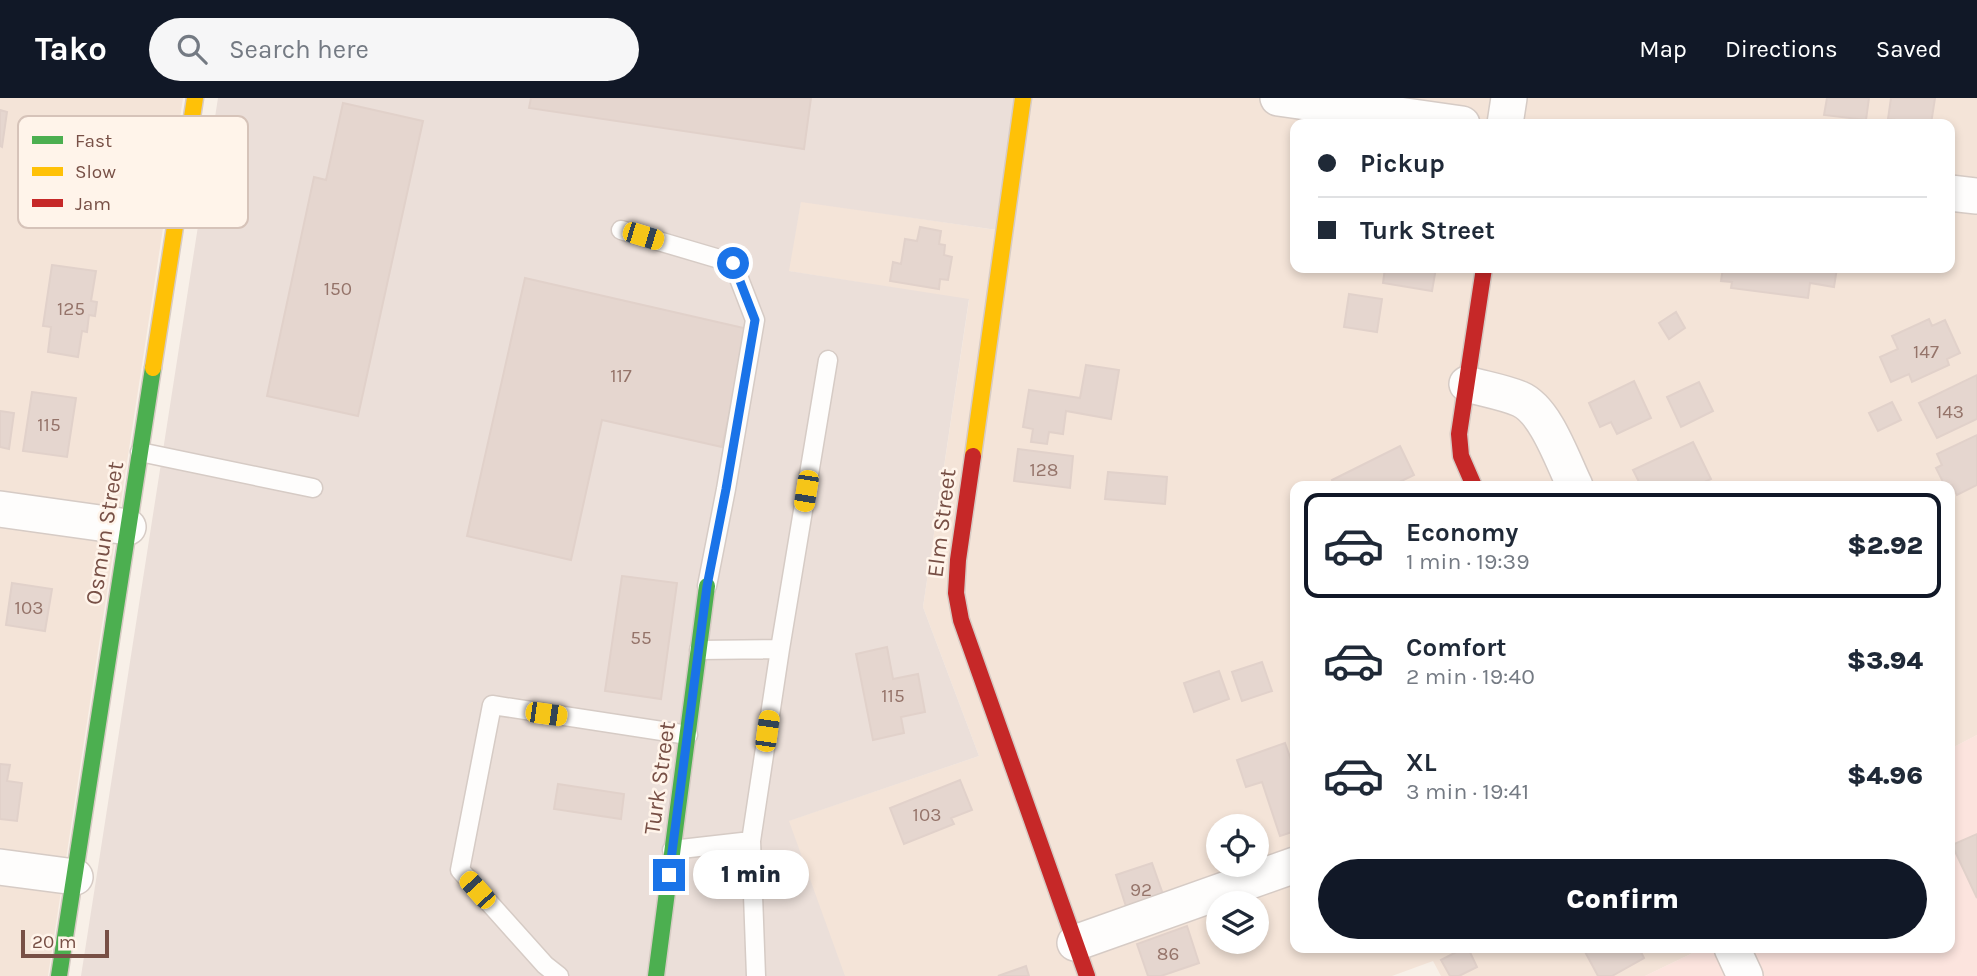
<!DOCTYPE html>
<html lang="en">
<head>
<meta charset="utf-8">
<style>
  :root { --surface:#fff; --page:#f6f6f7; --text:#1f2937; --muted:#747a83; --line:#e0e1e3; --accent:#111827 }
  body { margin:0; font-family:Karla,sans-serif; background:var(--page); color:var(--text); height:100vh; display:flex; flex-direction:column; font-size:26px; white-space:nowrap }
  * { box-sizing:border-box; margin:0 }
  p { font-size:23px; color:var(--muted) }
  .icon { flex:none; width:38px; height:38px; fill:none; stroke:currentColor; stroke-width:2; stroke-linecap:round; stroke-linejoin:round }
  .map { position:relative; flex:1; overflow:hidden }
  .sheet { position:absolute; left:1290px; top:383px; width:665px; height:472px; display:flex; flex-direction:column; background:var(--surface); border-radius:14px; box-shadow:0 4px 10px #0003 }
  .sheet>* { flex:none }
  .banner { position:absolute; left:1290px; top:21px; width:665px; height:154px; border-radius:14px; box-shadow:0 4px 10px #0003; display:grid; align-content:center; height:154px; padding:0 28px; background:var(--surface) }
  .controls { position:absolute; left:1206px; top:716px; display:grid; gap:14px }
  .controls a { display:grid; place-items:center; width:63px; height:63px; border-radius:50%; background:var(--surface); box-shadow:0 4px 10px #0003; font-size:35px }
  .scale { position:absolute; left:21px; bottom:18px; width:88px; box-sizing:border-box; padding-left:7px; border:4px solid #785046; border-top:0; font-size:19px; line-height:24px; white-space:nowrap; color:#785046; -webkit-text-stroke:5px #fff4ea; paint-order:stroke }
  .end { position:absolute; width:32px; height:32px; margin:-16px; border:9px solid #1a73e8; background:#fff; box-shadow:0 0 0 4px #fff }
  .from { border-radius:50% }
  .bubble { position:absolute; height:49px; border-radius:24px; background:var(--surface); box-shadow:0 4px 10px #0003; font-size:23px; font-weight:800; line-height:49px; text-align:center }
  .car { position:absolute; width:21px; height:42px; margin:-21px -10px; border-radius:9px; box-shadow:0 0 5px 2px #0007; background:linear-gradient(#f5c518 24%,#345 0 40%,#f5c518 0 76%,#345 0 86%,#f5c518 0) }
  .banner b { display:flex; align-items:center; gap:24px; height:66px; font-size:26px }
  .banner b+b { border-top:2px solid var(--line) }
  .banner i { width:18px; height:18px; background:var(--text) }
  ul { padding:12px 0 0; list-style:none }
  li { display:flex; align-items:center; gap:21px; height:105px; margin:0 14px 10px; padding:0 14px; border:4px solid transparent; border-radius:14px }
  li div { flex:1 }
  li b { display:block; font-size:26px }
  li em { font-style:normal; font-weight:800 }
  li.active { border-color:var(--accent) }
  li>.icon { width:63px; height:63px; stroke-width:1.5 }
  .action { display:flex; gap:14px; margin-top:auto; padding:14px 28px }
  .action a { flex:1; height:80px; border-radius:42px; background:var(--accent); color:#fff; font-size:28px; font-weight:800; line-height:80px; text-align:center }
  header { display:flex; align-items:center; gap:42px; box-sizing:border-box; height:98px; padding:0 35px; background:var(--accent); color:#fff }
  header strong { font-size:33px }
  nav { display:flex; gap:38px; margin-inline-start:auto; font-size:24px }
  .search { width:490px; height:63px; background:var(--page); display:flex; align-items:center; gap:18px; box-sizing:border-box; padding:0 24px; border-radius:38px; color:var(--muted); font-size:26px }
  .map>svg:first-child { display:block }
  .residential { fill:#f4e4d8; fill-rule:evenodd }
  .commercial { fill:#fce4de }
  .industrial { fill:#ebdfd9 }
  .building { fill:#e5d6cf; stroke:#e1d1ca; stroke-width:2 }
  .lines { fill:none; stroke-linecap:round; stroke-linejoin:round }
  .lane-casing { stroke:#d6cbc5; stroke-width:21 }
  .street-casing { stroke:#d6cbc5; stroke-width:38 }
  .fast-casing { stroke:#d7cbc4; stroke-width:19 }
  .slow-casing { stroke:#d7cbc4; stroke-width:19 }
  .jam-casing { stroke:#d7cbc4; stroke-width:19 }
  .lane { stroke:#fefdfc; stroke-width:18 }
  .street { stroke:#fefdfc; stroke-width:35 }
  .fast { stroke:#4caf50; stroke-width:16 }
  .slow { stroke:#ffc107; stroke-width:16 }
  .jam { stroke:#c62828; stroke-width:16 }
  .route { stroke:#1a73e8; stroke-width:9 }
  .labels { text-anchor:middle; stroke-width:5; stroke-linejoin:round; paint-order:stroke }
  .number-label { font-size:19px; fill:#95746a }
  .street-label { font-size:23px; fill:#785046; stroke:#fff4ea }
  .key { fill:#fff4ea; stroke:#d6c3b9; stroke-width:2 }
  .key-label { font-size:19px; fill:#785046 }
</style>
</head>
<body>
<header>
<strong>Tako</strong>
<div class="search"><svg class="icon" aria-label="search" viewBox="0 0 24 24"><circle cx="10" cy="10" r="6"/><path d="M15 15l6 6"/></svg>Search here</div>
<nav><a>Map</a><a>Directions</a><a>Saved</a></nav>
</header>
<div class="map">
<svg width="1977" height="878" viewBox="0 0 1977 878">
  <rect width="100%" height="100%" fill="#f8f0e8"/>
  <!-- residential -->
  <path class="residential" d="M0,0H183L48,878H0Z
    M1026,0H1977V637L1950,651V388H1295V850L1701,851L1645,878H1441L1433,863L1392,878H844L788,723L979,658L923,509L969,202L788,173L801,103L1003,133ZM1295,26H1950V170H1295ZM1218,728H1256V766H1218ZM1218,805H1256V844H1218Z"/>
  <!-- commercial -->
  <path class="commercial" d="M1977,637V878H1645L1701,851L1950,850V651Z"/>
  <!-- industrial -->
  <path class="industrial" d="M218,0H1026L1004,133L801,104L789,173L969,201L923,509L979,658L789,723L845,878H81Z"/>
  <!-- building -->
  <path class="building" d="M531,0H811L804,51L529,10Z
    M1827,0H1869L1866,22L1824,17Z
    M1891,0H1935L1931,26L1888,21Z
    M343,5L423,23L358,318L267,298L314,79L326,82Z
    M0,12L7,14L2,49L0,48Z
    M920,129L941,133L939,146L945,147L944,157L952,159L948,182L940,181L939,191L890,183L893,164L901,166L905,141L917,143Z
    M52,167L96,173L91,203L97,204L95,218L89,217L87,234L82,233L78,259L48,254L51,229L43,228Z
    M1385,170H1436L1432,193L1383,185Z
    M1723,170H1837L1834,189L1810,185L1808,200L1731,190L1732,184L1721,183Z
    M525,180L748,231L722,349L602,322L571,462L467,438Z
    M1349,196L1382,201L1377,234L1344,229Z
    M1676,214L1685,230L1669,241L1659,225Z
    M1929,221L1932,228L1945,222L1960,255L1947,261L1949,267L1912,284L1909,276L1891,284L1880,259L1898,251L1892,238Z
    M1086,267L1119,272L1111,321L1066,313L1063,336L1049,334L1047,346L1031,344L1033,331L1023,329L1029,292L1080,300Z
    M1977,277V321L1937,340L1919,305Z
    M1634,283L1651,320L1617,336L1611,324L1600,329L1589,305Z
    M1699,284L1713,313L1681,329L1667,299Z
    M32,294L76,300L67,359L23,353Z
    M1892,304L1901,322L1878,333L1869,315Z
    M0,313L14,315L9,351L0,349Z
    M1977,337V387L1957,397L1952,387L1945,388L1936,370L1942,367L1937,356Z
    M1693,344L1711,381L1696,388H1641L1633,372Z
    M1400,348L1414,377L1391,388H1335L1332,382Z
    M1018,351L1073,358L1070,390L1014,383Z
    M1108,374L1167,379L1165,406L1105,401Z
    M622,478L677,485L661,601L605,593Z
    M12,485L52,491L45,533L6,527Z
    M887,549L893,581L918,576L925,614L901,619L904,635L873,642L856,556Z
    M1262,564L1272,593L1242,603L1232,574Z
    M1219,573L1229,601L1194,614L1184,585Z
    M1285,645L1295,673V733L1280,738L1262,684L1246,689L1237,662Z
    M0,666L10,667L7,683L22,685L17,723L0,721Z
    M960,682L972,712L951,720L954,726L904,746L890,710Z
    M558,686L624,696L621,721L554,711Z
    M1977,736V800L1952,747Z
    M1152,765L1166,805L1129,818L1116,777Z
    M1187,828L1199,865L1161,878H1148L1137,846Z
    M1464,850H1468L1477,869L1459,878H1450L1441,862Z
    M1583,850H1639L1644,860L1612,878H1598Z
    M1026,868L1029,878H998Z"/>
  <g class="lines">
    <!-- lane casing -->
    <g class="lane-casing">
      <path id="lane" d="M621,132L733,165L755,222L726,391L707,488
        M140,354L313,390
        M780,551L828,262
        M699,552L780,551L751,743
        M672,752L751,743L756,878
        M559,878L545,867L460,772L492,607L688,637"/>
    </g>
    <!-- street casing -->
    <g class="street-casing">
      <path id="street" d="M1278,0L1462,26
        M1505,26L1509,0
        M1950,95L1977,98
        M1467,286C1484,291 1503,294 1520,301C1546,312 1563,364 1575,388
        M0,411L128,429
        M0,769L75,779
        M1075,845L1295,767
        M1732,850L1745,878"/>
    </g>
    <!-- fast casing -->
    <g class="fast-casing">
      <path id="fast" d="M59,878L153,270
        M656,878L707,488"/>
    </g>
    <!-- slow casing -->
    <g class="slow-casing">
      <path id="slow" d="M153,270L195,0
        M973,358L1023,0"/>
    </g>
    <!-- jam casing -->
    <g class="jam-casing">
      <path id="jam" d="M973,358L958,462L956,495L961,522L1087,878
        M1474,388L1461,358L1459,336L1484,170"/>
    </g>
    <!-- lane -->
    <use href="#lane" class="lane"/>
    <!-- street -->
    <use href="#street" class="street"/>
    <!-- fast -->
    <use href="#fast" class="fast"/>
    <!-- slow -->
    <use href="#slow" class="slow"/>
    <!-- jam -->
    <use href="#jam" class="jam"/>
  </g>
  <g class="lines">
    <!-- route -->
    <path class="route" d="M669,777L707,488L726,391L755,222L733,165"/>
  </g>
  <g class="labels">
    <!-- number labels -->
    <g class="number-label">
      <text x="338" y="197">150</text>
      <text x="71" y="217">125</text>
      <text x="1926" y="260">147</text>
      <text x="621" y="284">117</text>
      <text x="1950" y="320">143</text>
      <text x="49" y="333">115</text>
      <text x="1044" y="378">128</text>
      <text x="29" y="516">103</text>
      <text x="641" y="546">55</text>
      <text x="893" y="604">115</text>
      <text x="927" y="723">103</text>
      <text x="1141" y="798">92</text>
      <text x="1168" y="862">86</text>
    </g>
    <!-- street labels -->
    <g class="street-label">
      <text transform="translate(941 425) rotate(-83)" y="8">Elm Street</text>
      <text transform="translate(104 435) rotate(-81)" y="8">Osmun Street</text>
      <text transform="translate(659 680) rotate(-82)" y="8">Turk Street</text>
    </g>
  </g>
  <!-- legend -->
  <rect x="18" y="18" width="230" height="112" rx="10" class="key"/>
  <rect x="32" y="38" width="31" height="8" fill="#4caf50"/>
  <rect x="32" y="69" width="31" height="9" fill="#ffc107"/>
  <rect x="32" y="101" width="31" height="8" fill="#c62828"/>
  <g class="key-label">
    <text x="75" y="49">Fast</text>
    <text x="75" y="80">Slow</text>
    <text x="75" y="112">Jam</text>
  </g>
</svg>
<div class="controls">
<a><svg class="icon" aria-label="locate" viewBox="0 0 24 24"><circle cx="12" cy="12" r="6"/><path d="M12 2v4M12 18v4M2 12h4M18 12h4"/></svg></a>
<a><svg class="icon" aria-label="layers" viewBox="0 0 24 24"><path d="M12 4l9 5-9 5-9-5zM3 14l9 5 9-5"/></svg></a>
</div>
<div class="scale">20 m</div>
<i class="end from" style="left:733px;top:165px"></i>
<i class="end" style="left:669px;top:777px"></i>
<div class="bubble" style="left:693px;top:752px;width:116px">1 min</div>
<i class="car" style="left:643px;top:138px;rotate:107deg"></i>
<i class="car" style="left:806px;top:393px;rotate:189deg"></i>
<i class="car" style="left:546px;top:616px;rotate:98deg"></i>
<i class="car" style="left:767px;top:633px;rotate:8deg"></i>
<i class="car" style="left:477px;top:792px;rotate:318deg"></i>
<div class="banner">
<b><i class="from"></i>Pickup</b>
<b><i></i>Turk Street</b>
</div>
<section class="sheet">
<ul>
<li class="active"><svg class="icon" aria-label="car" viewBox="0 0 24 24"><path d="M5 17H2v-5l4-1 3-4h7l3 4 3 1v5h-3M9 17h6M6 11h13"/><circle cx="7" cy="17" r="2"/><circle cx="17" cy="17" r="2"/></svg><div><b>Economy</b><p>1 min · 19:39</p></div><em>$2.92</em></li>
<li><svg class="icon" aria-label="car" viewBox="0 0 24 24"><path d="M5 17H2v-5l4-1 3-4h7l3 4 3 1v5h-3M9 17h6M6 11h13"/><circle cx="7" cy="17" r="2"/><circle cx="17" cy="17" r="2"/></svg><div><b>Comfort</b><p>2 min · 19:40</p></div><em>$3.94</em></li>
<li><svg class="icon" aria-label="car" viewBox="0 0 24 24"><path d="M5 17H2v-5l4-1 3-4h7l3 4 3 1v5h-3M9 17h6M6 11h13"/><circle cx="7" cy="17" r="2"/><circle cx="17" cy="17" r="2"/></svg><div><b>XL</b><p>3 min · 19:41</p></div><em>$4.96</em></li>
</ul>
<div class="action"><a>Confirm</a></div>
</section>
</div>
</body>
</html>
